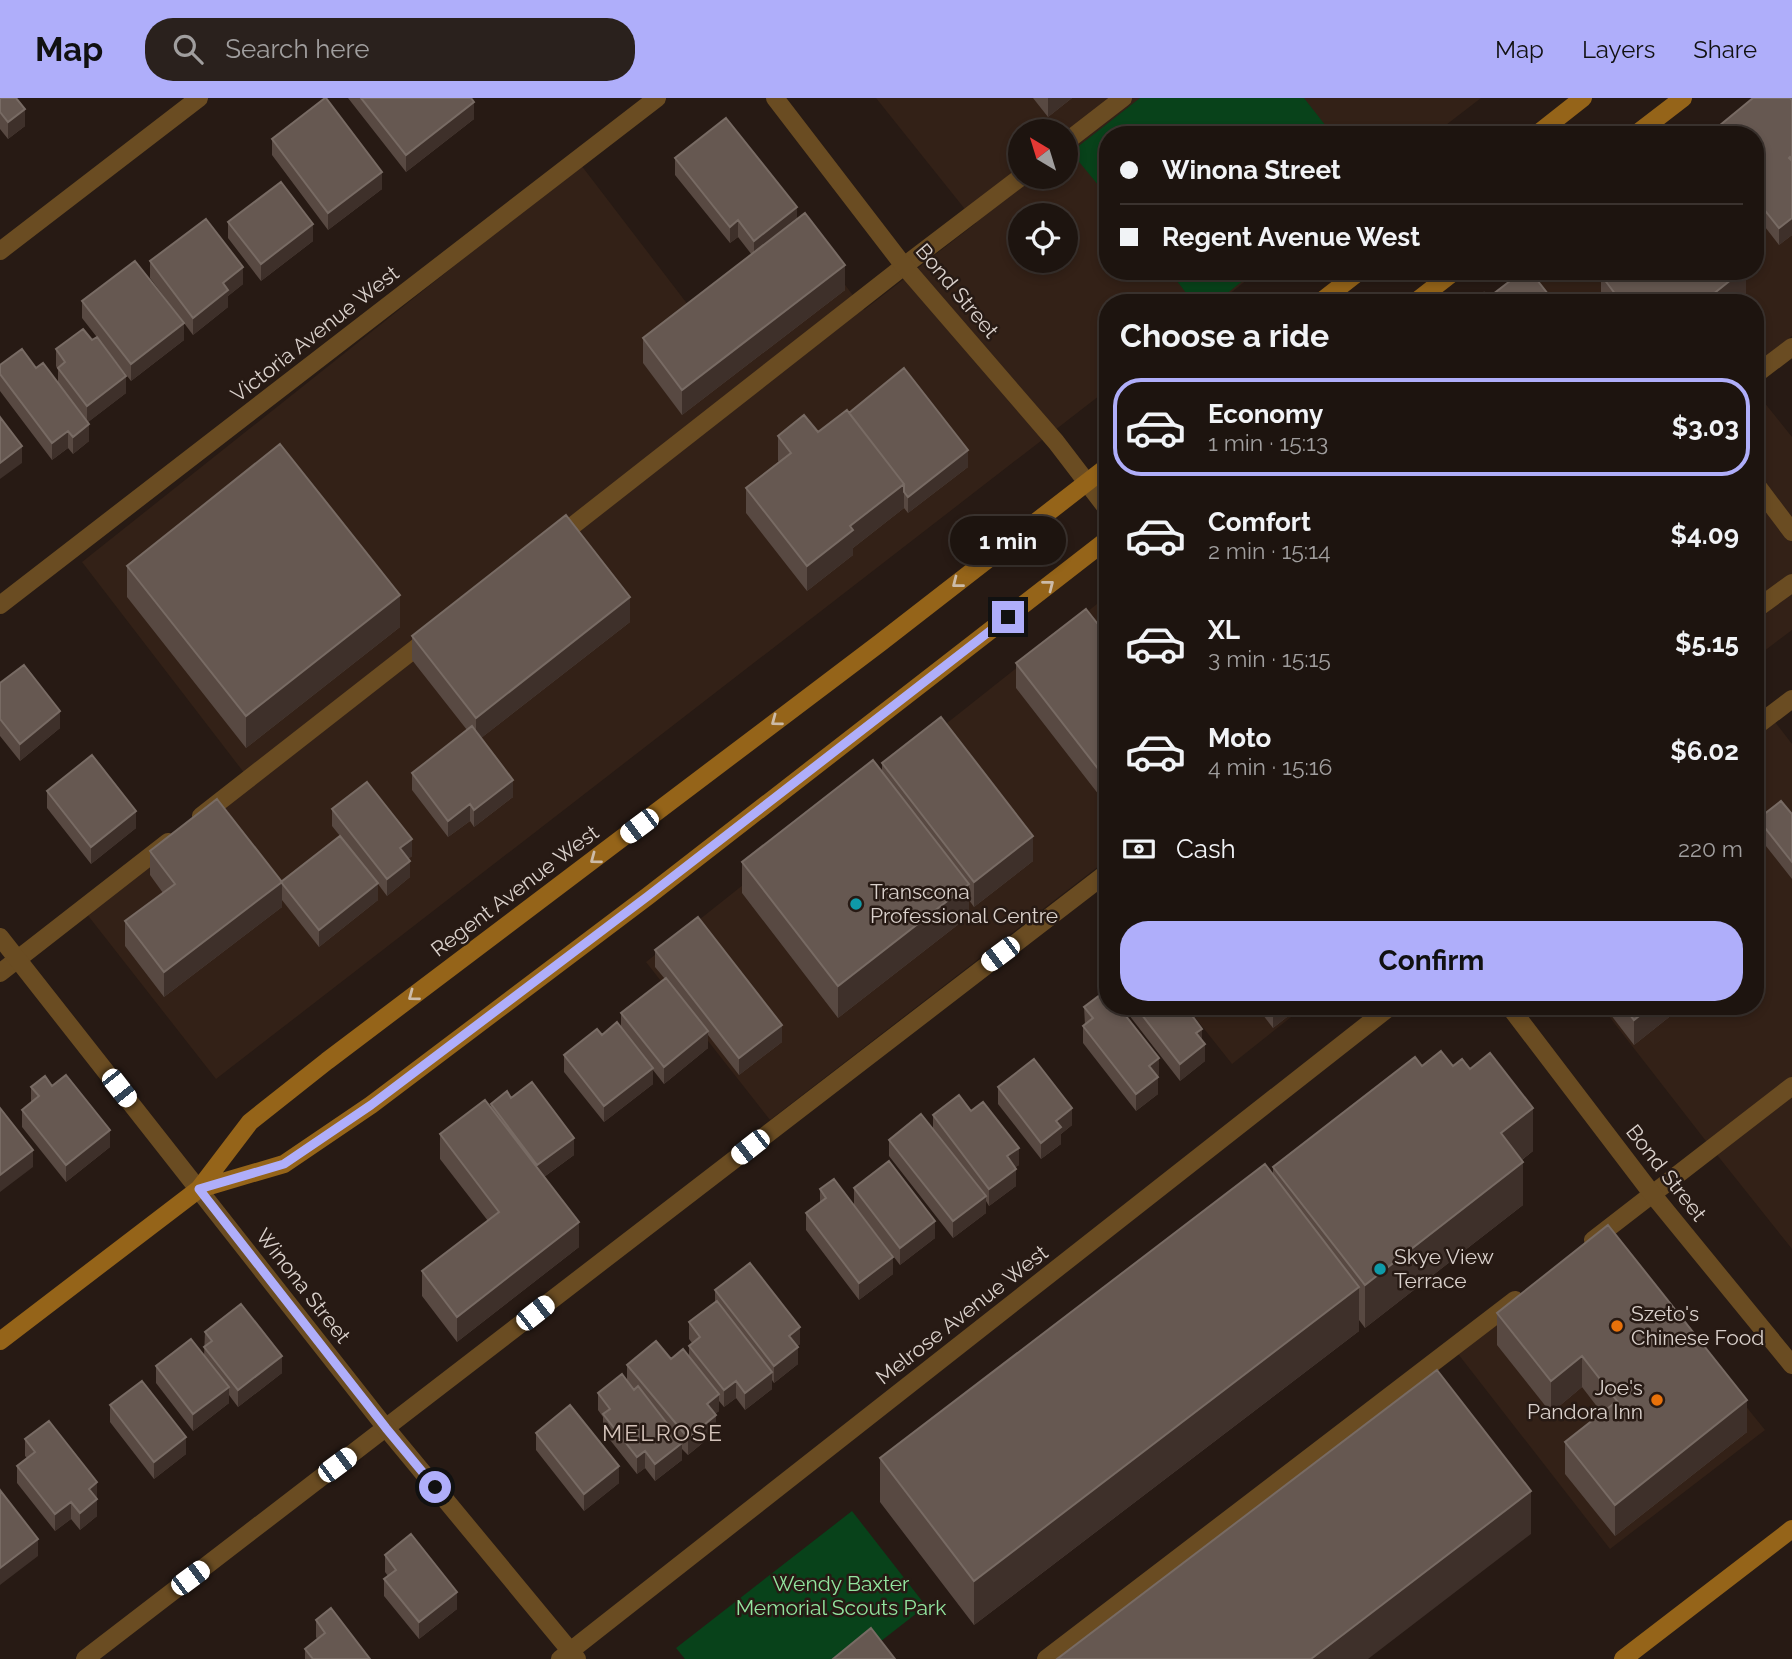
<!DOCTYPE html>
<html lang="en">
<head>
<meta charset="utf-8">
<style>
  :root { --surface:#1d140f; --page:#2a211d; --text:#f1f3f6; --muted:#a09e9e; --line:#3b332f; --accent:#afaefa }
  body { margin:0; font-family:Raleway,sans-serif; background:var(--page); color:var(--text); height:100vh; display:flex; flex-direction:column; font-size:26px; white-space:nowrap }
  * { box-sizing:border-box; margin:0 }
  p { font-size:23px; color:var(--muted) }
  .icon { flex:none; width:38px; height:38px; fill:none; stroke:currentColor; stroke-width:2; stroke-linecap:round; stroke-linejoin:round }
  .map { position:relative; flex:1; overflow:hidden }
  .drawer { position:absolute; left:1099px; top:196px; width:665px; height:721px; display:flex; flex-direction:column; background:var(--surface); border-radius:28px; box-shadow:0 4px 10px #0003,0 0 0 2px var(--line) }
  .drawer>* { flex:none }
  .top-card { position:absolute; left:1099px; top:28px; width:665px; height:154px; border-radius:28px; box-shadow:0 4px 10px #0003,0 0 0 2px var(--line); display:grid; align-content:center; height:154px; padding:0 21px; background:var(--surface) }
  .needle { width:46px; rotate:322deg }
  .buttons { position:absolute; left:1008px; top:21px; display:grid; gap:14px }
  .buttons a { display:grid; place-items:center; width:70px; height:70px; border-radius:50%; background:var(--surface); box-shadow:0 4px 10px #0003,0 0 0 2px var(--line); font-size:35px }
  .end { position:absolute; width:32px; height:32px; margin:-16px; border:9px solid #afaefa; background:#111; box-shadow:0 0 0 4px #111 }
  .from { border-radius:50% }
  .bubble { position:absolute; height:49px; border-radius:24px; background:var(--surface); box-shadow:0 4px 10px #0003,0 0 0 2px var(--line); font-size:23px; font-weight:700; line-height:49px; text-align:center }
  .car { position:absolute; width:21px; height:42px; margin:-21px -10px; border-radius:9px; box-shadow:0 0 5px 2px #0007; background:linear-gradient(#fff 24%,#345 0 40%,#fff 0 76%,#345 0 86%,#fff 0) }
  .top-card b { display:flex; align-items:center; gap:24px; height:66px; font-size:26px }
  .top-card b+b { border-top:2px solid var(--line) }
  .top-card i { width:18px; height:18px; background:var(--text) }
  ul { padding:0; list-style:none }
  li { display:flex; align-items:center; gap:21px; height:98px; margin:0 14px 10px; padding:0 7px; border:4px solid transparent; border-radius:28px }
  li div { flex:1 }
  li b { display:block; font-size:26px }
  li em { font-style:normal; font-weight:700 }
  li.selected { border-color:var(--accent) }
  li>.icon { width:63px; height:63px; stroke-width:1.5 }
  h2 { padding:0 21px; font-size:32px; line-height:84px }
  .pay { display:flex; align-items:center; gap:18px; height:77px; padding:0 21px; font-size:26px }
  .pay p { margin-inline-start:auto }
  .primary-button { display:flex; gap:14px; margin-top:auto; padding:14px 21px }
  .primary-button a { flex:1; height:80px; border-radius:28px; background:var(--accent); color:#111; font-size:28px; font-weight:700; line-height:80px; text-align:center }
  header { display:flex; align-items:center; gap:42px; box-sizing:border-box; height:98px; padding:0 35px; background:var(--accent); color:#111 }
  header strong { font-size:33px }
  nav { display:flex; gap:38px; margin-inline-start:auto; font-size:24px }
  .search { width:490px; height:63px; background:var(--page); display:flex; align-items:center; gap:18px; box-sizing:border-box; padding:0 24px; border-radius:28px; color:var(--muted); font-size:26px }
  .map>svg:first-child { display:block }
  .built { fill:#332117; fill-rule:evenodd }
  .green { fill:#08421a }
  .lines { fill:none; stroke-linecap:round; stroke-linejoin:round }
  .lane { stroke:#6a4c22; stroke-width:18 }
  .street { stroke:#6a4c22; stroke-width:18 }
  .secondary { stroke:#956419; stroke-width:18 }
  .wall { fill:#584942 }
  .shaded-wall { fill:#3e302a }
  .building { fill:#665851; stroke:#786b64; stroke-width:2 }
  .oneway { stroke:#ccbba8 }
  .route { stroke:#afaefa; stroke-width:9 }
  .culture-dot { fill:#0f9aa8; stroke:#271a14; stroke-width:2.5 }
  .food-dot { fill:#e8710a; stroke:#271a14; stroke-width:2.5 }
  .labels { text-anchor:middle; stroke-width:5; stroke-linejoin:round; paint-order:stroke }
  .street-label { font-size:21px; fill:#dad1cc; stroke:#271a14 }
  .poi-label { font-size:21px; fill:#dad1cc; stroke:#271a14; text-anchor:start }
  .park-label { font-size:21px; fill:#92e59f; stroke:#271a14 }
  .neighbourhood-label { font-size:23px; letter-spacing:2px; fill:#d4c3ba; stroke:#271a14 }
</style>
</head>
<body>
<header>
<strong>Map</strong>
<div class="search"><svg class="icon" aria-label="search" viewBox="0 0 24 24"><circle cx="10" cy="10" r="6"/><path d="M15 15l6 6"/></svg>Search here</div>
<nav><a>Map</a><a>Layers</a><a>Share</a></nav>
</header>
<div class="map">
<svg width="1792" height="1561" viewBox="0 0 1792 1561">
  <rect width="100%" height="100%" fill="#271a14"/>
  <!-- built -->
  <path class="built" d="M876,0H1481L1433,37H1108V173H1258L1218,205H1108V291L216,981L86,815L245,676L82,464L581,67L695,216L803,131L864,212L976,125ZM1020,33H1066V79H1020ZM1020,117H1066V163H1020Z
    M1792,0V238L1755,266V205H1505L1547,173H1755V37Z
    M1755,293L1792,339V532L1755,560Z
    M1097,506L1108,520V761L770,1022L646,864Z
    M1755,598L1792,646V1151L1702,1038L1601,908H1755Z
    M1186,908H1305L1232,966Z
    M1607,1136L1765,1332L1610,1451L1455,1252Z"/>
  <!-- green -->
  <path class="green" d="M1140,0H1304L1333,37H1108V99L1071,54Z
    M1169,173H1255L1215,205H1194Z
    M852,1413L926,1508L858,1561H685L676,1550Z"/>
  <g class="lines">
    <!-- lane -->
    <path class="lane" d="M1066,44L1123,0
      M0,153L199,0
      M1755,277L1792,249
      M1755,385L1792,434
      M557,440L904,168L1021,79
      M1755,512L1792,485
      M201,718L430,539
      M0,875L168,744
      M1593,1142L1792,988
      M85,1561L1108,774
      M1046,1561L1515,1202"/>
    <!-- street -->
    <path class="street" d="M775,0L904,168L1056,344L1108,412
      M0,507L657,0
      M1755,629L1792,601
      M0,839L386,1330L577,1561
      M1509,908L1653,1097L1792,1267
      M560,1561L1391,908"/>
    <!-- secondary -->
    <path class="secondary" d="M1536,37L1583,0
      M1635,37L1683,0
      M1319,205L1360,173
      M1414,205L1455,173
      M199,1091L284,1066L371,1007L648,798L1108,441
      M0,1243L199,1091L250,1024L327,963L880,545L1108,368
      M1623,1561L1792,1431"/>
  </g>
  <!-- wall -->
  <path class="wall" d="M0,0L25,28L8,41L0,31Z
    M348,0H471L474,21L406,74Z
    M1033,0H1072L1048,19Z
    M1753,0H1792V137L1779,147L1755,116V37Z
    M272,41L382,91L328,132L272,57Z
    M675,60L797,122L845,192L682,317L643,265V240L752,157L738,139L730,145L675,77Z
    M228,124L313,143L261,183L228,140Z
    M150,163L243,186L228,198V209L193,237L150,180Z
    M1746,173V195L1734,205H1603L1601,202V177Z
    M82,203L184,242L131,283L82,220Z
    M56,251L126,295L88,324L89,343L73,356L68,350L52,362L0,293V267L58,285V272L56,268Z
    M849,315L968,369L908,415L904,410L853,450V457L807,493L746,415V390L779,364L778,363V338L818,334Z
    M127,468L400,529L246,650L127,499Z
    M630,524L481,640L513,699L474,729L470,723L448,739L412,692V675L467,632L412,562V538Z
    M1108,539L1106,706L1016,590V565Z
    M0,585L60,630L20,663L0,638Z
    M882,665L1033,763L974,809L969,802V818L838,920L742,795V764L882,673Z
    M47,693L136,730L91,766L47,710Z
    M332,711L412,758L408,761L410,779L387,798L378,786V802L319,849L282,802V809L164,899L125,848V823L163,795L150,777V753L281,784L340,738L332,728Z
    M1792,716V781L1758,738V721Z
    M655,852L782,944L739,977L708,937V950L664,986L653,972V986L604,1024L564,974V957L602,937L621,930V915L665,881L655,869Z
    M1122,908H1185L1205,963L1180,983Z
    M1256,908H1301L1273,930Z
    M1604,908H1683L1634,947Z
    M1084,909L1159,977L1157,978L1158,996L1136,1013L1083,945V928L1085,927Z
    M1422,968H1453L1533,1053L1522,1062L1523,1107L1365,1230L1359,1222V1233L974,1527L880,1404V1360L1273,1078V1069Z
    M52,988L110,1049L66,1084L22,1029V1012L31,1005V989Z
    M998,989L1072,1027L1061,1036V1046L1041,1061L998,1006Z
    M511,1000L574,1057L544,1079L579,1149L457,1244L422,1198V1173L488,1123L440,1061V1036L491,1009V1006Z
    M971,1013L1019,1067L1015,1069L1016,1088L989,1108L986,1103V1115L953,1140L889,1058V1042L933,1031V1017Z
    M854,1090L935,1140L900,1167L854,1107Z
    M820,1091L893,1176L859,1202L806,1132V1115L820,1105Z
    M715,1192L800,1246L797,1248L798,1266L774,1285L772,1282V1291L745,1312L736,1300L724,1309L719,1303V1313L715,1316L716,1334L688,1357L682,1351V1362L655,1383L645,1370L637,1376L603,1333V1319L598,1312V1295L627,1283V1267L689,1259V1248L692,1245L689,1241V1224L715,1204Z
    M1497,1215L1747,1334L1615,1438L1565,1376V1344L1602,1315L1582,1289L1551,1315L1497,1247Z
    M205,1234L282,1275L238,1309L229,1297V1305L193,1333L156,1285V1268L204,1258Z
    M110,1307L186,1356L154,1381L110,1324Z
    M536,1335L619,1385L584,1413L536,1352Z
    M25,1341L97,1418L80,1432L71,1421L55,1433L17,1385V1368L27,1360L25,1358Z
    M385,1457L457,1511L419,1541L384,1498V1481L388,1478L385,1474Z
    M316,1522L370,1561H305V1551L317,1541L316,1539Z"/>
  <!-- shaded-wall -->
  <path class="shaded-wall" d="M1048,0H1072L1048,19Z
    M474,4V21L406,74V57Z
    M25,11V28L8,41V24Z
    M382,74V91L328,132V115Z
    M797,109V126L754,160V143Z
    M1792,120V137L1779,147V130Z
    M738,122V139L730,145V129Z
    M313,126V143L261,183V166Z
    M845,167V192L682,317V292Z
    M243,169V186L228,198V209L193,237V220L223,185Z
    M1742,173H1746V195L1734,205H1702Z
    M184,225V242L131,283V266Z
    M126,278V295L87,325V308Z
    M89,326V343L73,356V339Z
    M68,333V350L52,362V345Z
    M22,348V365L0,381V365Z
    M968,352V369L908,415V399Z
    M904,386V410L853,450V457L807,493V468L850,428Z
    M400,497V529L246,650V618Z
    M630,499V524L476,644V620Z
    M60,613V630L20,663V646Z
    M1108,680V705L1106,706V681Z
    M513,682V699L474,729V712Z
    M470,706V723L448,739V723Z
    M136,713V730L91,766V749Z
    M1033,738V763L974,809V784Z
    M412,741V758L400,767V750Z
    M410,763V779L387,798V781Z
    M282,784V809L164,899V874Z
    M378,785V802L319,849V832Z
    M969,786V818L838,920V888Z
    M1279,908H1301L1273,930V913Z
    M1652,908H1683L1634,947V922Z
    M782,927V944L739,977V960Z
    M1202,931V948L1196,935Z
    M708,933V950L664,986V969Z
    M1205,946V963L1180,983V966Z
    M1159,960V977L1149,984V968Z
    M653,970V986L604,1024V1008Z
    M1158,979V996L1136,1013V996Z
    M1072,1010V1027L1061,1036V1046L1041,1061V1045L1056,1023Z
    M1533,1010V1053L1501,1078V1035Z
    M110,1032V1049L66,1084V1067Z
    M574,1040V1057L537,1084V1067Z
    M1019,1050V1067L1007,1075V1058Z
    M33,1052V1069L0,1094V1077Z
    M1523,1064V1107L1365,1230V1187Z
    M1016,1071V1088L989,1108V1091Z
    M986,1098V1115L953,1140V1123Z
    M935,1123V1140L900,1167V1150Z
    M579,1124V1149L457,1244V1219Z
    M893,1159V1176L859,1202V1185Z
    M1359,1189V1233L974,1527V1483Z
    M800,1229V1246L789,1255V1238Z
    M798,1249V1266L774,1285V1268Z
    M282,1258V1275L238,1309V1292Z
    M1582,1258V1289L1551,1315V1283Z
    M772,1274V1291L745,1312V1295Z
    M736,1283V1300L724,1309V1292Z
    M229,1289V1305L193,1333V1316Z
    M719,1296V1313L707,1322V1306Z
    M1747,1302V1334L1615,1438V1407Z
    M716,1317V1334L688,1357V1340Z
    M186,1339V1356L154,1381V1364Z
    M682,1345V1362L655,1383V1366Z
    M645,1353V1370L637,1376V1359Z
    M619,1368V1385L584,1413V1396Z
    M97,1384V1401L89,1391Z
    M1531,1393V1436L1368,1561H1311Z
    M97,1401V1418L80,1432V1415Z
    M71,1404V1421L55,1433V1416Z
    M38,1441V1458L0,1487V1470Z
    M457,1494V1511L419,1541V1524Z"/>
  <!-- building -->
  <path class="building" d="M0,0H16L25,11L8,24L0,14Z
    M325,0H326L382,74L328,115L272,41Z
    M361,0H471L474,4L406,57Z
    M1753,0H1790L1792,2V61L1790,59L1789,60L1792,63V120L1779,130L1755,100V37H1708Z
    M726,20L797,109L754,143L738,122L730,129L675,60Z
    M281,84L313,126L261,166L228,124Z
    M805,115L845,167L682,292L643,240Z
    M206,121L243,169L223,185L228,192L193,220L150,163Z
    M135,163L184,225L131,266L82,203Z
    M1523,173H1530L1555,205H1492L1488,200Z
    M1606,173H1742L1702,205H1622L1601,177Z
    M1484,195L1492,205H1473Z
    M83,231L92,242L97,239L126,278L87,308L58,270L65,264L56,251Z
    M22,251L36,270L43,265L89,326L73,339L68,333L52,345L0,276V267Z
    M904,270L968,352L908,399L904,394V386L849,315Z
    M847,312L904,386L850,428L853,432L807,468L746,390L791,355L778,338L804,317L818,334Z
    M0,319L22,348L0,365Z
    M280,346L400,497L246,618L127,468Z
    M566,417L630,499L476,620L412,538Z
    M1086,511L1108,539V680L1106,681L1016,565Z
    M24,567L60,613L20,646L0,621V585Z
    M941,619L1033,738L974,784L882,665Z
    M472,628L513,682L474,712L470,706L448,723L412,675Z
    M92,657L136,713L91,749L47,693Z
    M873,662L969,786L838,888L742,764Z
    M367,684L412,741L400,750L410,763L387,781L332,711Z
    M217,701L282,784L164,874L125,823L175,786L150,753Z
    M1781,703L1792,716V764L1758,721Z
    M340,738L378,785L319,832L281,784Z
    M698,819L782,927L739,960L655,852Z
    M666,880L708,933L664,969L621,915Z
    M1104,894L1108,899V908H1118L1159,960L1149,968L1158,979L1136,996L1083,928L1093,920L1084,909Z
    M1135,908H1185L1202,931L1196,935L1205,946L1180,966Z
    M1269,908H1279L1273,913Z
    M1623,908H1652L1634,922Z
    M617,924L653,970L604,1008L564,957L597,931L602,937Z
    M1441,953L1453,968L1462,961L1470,971L1490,955L1533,1010L1501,1035L1523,1064L1365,1187L1273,1069L1415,959L1422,968Z
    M1034,961L1072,1010L1056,1023L1061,1029L1041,1045L998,989Z
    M66,977L110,1032L66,1067L22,1012L39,998L31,989L45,978L52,988Z
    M532,984L574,1040L537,1067L491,1006L507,993L511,1000Z
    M959,997L971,1013L983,1004L1019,1050L1007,1058L1016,1071L989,1091L933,1017Z
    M485,1002L579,1124L457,1219L422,1173L499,1114L440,1036Z
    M0,1010L33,1052L0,1077Z
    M921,1016L986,1098L953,1123L889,1042Z
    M889,1063L935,1123L900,1150L854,1090Z
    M1265,1066L1359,1189L974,1483L880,1360Z
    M834,1081L893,1159L859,1185L806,1115L826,1100L820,1091Z
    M1608,1127L1747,1302L1615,1407L1565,1344L1617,1303L1582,1258L1551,1283L1497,1215Z
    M750,1165L800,1229L789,1238L798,1249L774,1268L715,1192Z
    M717,1203L772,1274L745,1295L736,1283L724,1292L689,1248L700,1239L689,1224Z
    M241,1206L282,1258L238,1292L204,1249L212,1243L205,1234Z
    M191,1241L229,1289L193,1316L156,1268Z
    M656,1243L671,1261L683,1251L719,1296L707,1306L716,1317L688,1340L627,1267Z
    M1437,1272L1531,1393L1311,1561H1057Z
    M622,1276L634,1292L638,1288L682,1345L655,1366L645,1353L637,1359L603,1316L610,1311L598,1295Z
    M142,1283L186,1339L154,1364L110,1307Z
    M570,1307L619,1368L584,1396L536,1335Z
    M49,1323L97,1384L89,1391L97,1401L80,1415L71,1404L55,1416L17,1368L35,1354L25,1341Z
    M0,1392L38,1441L0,1470Z
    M411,1436L457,1494L419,1524L384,1481L396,1472L385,1457Z
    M331,1510L370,1561H313L305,1551L325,1535L316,1522Z
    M871,1530L895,1561H833Z"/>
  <!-- one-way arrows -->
  <defs><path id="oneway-chevron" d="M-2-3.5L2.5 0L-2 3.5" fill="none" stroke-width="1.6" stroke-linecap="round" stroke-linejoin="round" transform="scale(1.75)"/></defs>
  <g class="oneway">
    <use href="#oneway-chevron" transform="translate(957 485) rotate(142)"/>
    <use href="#oneway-chevron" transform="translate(1049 487) rotate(-38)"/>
    <use href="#oneway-chevron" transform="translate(776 623) rotate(143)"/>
    <use href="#oneway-chevron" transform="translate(595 761) rotate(143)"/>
    <use href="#oneway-chevron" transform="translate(413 898) rotate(143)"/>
  </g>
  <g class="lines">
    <!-- route -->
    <path class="route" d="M435,1389L386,1330L199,1091L284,1066L371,1007L648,798L1008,519"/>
  </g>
  <!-- markers -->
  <g class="culture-dot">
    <circle cx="856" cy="806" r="7"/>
    <circle cx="1380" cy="1171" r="7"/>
  </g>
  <g class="food-dot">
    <circle cx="1617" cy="1228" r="7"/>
    <circle cx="1657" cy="1302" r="7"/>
  </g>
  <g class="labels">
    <!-- street labels -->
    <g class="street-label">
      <text transform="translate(957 193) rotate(50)" y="7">Bond Street</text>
      <text transform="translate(315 236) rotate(-38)" y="7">Victoria Avenue West</text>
      <text transform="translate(515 793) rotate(-37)" y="7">Regent Avenue West</text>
      <text transform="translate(1666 1075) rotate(52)" y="7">Bond Street</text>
      <text transform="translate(303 1188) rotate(52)" y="7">Winona Street</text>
      <text transform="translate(962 1217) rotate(-38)" y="7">Melrose Avenue West</text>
    </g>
    <!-- poi labels -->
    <g class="poi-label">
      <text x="870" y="801">Transcona<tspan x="870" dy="24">Professional Centre</tspan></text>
      <text x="1394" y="1166">Skye View<tspan x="1394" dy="24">Terrace</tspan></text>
      <text x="1631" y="1223">Szeto's<tspan x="1631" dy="24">Chinese Food</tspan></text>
      <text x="1643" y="1297" text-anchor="end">Joe's<tspan x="1643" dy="24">Pandora Inn</tspan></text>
    </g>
    <!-- park labels -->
    <g class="park-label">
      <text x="841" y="1493">Wendy Baxter<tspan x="841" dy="24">Memorial Scouts Park</tspan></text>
    </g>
    <!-- neighbourhood labels -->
    <g class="neighbourhood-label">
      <text x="663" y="1343">MELROSE</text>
    </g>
  </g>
</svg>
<div class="buttons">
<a><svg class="needle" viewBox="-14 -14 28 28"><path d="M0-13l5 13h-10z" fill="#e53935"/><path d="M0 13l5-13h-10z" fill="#a09e9e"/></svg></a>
<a><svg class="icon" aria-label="locate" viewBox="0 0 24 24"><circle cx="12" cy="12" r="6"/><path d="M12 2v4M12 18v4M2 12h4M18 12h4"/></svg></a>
</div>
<i class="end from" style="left:435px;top:1389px"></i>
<i class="end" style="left:1008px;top:519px"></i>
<div class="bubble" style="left:950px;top:418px;width:116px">1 min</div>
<i class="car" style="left:639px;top:728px;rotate:233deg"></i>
<i class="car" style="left:1000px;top:856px;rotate:233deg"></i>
<i class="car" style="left:119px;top:990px;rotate:142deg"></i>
<i class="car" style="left:750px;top:1049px;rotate:232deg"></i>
<i class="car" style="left:535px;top:1215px;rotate:52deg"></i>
<i class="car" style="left:337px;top:1367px;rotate:53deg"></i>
<i class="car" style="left:190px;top:1480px;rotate:53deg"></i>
<div class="top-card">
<b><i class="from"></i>Winona Street</b>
<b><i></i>Regent Avenue West</b>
</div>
<section class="drawer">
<h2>Choose a ride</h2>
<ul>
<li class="selected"><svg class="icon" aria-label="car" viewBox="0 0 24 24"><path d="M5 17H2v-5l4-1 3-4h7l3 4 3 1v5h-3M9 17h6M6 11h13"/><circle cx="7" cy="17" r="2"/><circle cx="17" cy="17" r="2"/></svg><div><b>Economy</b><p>1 min · 15:13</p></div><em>$3.03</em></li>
<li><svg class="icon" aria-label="car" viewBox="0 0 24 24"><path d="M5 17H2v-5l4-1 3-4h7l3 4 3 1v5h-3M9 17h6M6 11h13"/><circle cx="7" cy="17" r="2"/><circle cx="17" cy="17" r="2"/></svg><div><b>Comfort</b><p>2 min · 15:14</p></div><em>$4.09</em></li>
<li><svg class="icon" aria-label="car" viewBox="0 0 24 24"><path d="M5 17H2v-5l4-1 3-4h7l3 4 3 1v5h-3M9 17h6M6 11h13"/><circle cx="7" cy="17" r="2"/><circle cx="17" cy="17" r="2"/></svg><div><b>XL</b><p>3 min · 15:15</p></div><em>$5.15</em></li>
<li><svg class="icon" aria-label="car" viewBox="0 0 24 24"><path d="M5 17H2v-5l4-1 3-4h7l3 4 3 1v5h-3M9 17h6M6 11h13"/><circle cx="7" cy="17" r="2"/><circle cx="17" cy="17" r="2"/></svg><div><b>Moto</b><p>4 min · 15:16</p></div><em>$6.02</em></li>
</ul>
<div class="pay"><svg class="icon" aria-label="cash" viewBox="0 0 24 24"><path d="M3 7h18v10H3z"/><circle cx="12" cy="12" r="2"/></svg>Cash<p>220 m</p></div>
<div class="primary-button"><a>Confirm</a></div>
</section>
</div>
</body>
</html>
